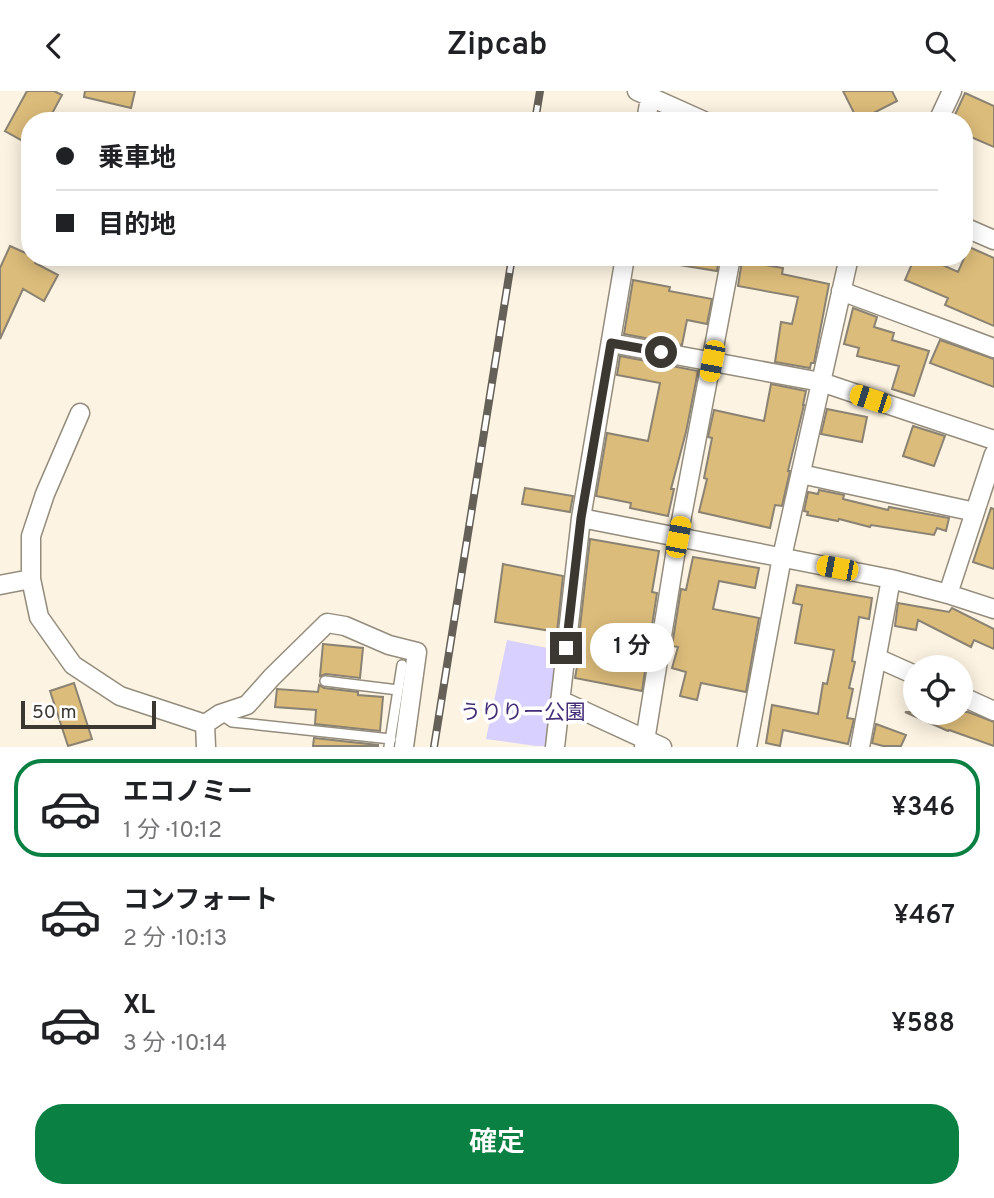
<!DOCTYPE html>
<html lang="ja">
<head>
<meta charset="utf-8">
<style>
  :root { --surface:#fff; --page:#f6f6f6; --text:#202124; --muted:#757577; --line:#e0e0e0; --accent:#0b8043 }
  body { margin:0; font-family:Overpass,"Noto Sans JP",sans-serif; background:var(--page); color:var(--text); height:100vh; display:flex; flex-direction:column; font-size:26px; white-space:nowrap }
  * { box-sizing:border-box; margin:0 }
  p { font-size:23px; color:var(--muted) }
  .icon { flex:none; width:38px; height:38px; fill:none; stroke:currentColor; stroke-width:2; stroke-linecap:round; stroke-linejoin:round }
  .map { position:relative; height:656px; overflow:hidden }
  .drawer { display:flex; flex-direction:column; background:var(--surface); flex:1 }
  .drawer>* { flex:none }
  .hud { position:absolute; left:21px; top:21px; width:952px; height:154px; border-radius:28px; box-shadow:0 4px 18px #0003; display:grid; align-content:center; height:154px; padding:0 35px; background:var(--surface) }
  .fabs { position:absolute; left:903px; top:564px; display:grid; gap:14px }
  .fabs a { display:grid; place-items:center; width:70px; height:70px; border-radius:50%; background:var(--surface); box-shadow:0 4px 18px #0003; font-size:35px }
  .scale { position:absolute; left:21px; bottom:18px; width:135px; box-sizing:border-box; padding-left:7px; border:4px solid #3b3731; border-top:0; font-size:19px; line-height:24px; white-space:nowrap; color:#3b3731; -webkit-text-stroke:5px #fff; paint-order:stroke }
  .end { position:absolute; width:32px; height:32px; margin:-16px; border:9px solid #3b3731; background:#fff; box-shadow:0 0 0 4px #fff }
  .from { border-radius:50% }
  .bubble { position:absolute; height:49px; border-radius:24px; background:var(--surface); box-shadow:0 4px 18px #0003; font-size:23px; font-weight:600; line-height:49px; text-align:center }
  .car { position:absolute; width:21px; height:42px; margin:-21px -10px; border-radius:9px; box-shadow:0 0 5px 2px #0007; background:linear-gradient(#f5c518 24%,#345 0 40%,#f5c518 0 76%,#345 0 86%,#f5c518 0) }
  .hud b { display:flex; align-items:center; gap:24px; height:66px; font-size:26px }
  .hud b+b { border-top:2px solid var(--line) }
  .hud i { width:18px; height:18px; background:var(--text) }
  ul { padding:12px 0 0; list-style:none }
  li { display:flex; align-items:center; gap:21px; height:98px; margin:0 14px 10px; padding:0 21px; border:4px solid transparent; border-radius:28px }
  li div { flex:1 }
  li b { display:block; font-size:26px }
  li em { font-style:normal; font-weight:600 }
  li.selected { border-color:var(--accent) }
  li>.icon { width:63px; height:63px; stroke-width:1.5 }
  .action { display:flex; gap:14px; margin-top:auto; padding:14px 35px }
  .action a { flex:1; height:80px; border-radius:28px; background:var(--accent); color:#fff; font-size:28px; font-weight:600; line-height:80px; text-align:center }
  header { display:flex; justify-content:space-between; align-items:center; height:91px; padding:0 35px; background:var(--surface); font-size:32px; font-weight:600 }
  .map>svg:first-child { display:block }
  .green { fill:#d8d0fe }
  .building { fill:#dcbc7a; stroke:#8a8272; stroke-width:2 }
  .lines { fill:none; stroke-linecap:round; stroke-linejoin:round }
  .lane-casing { stroke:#948c7c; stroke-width:12 }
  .street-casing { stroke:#948c7c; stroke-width:21 }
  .lane { stroke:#fff; stroke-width:9 }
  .street { stroke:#fff; stroke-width:18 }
  .rail-casing { stroke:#656058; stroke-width:8 }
  .rail { stroke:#fff; stroke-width:5; stroke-dasharray:16; stroke-linecap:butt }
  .route { stroke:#3b3731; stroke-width:9 }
  .labels { text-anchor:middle; stroke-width:7; stroke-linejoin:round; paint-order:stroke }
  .park-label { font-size:21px; fill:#432d77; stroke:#fff }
</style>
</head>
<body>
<header><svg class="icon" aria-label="back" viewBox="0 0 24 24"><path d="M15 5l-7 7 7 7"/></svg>Zipcab<svg class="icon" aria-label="search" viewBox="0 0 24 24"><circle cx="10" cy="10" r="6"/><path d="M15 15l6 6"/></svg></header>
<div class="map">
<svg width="994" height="656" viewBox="0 0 994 656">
  <rect width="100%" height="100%" fill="#fcf3e2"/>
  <!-- green -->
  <path class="green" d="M507,549L563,560L547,655H536L486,648Z"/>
  <!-- building -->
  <path class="building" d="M27,0H54L62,4L48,30H30V54L5,40Z
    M85,0H135L131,17L84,6Z
    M843,0H892L897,10L858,30Z
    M965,2L994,15V56L964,43V30H952Z
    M10,155L30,164V166L37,167L35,172L58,184L44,210L23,198L0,248V177Z
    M969,156L994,167V235L945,214L948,207L905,189L915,166H925L958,181Z
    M680,166H719L717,180L679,174Z
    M742,170L783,177L782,183L829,193L814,272H811L810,277L775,271L781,231L792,233L798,206L738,195Z
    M633,189L670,196L669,200L712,208L707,233L687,229L682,254L624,243Z
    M853,217L877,226L874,236L894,242L892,249L929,260L914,305L892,298L899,275L857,265L859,257L844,253Z
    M940,249L994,268V296L930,272Z
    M620,265L698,280L686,341L671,398H674L668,425L630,417L631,412L596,405L607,342L648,350L660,292L617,284Z
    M771,293L806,300L803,314H804L788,380H790L782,415L775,414L770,437L699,421L707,388L704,387L712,347L708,346L714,319L764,330Z
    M827,318L867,326L862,351L821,343Z
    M913,335L945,345L934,375L903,365Z
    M525,397L573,405L570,421L522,413Z
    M819,399L844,404L843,408L888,419L889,416L949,427L946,440L937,437L934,444L871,434L870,436L839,428L838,430L807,424L808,421L804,420L808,401L818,403Z
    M991,417L994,418V478L973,471Z
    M590,448L659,460L652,501L657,502L642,600L575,587L582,547L579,545Z
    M693,466L759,477L755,497L719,490L713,518L759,527L746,601L701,592L697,609L680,605L686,581L672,577L678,556L672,555L681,498L686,499Z
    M503,473L563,485L557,541L495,531Z
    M797,494L872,507L869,528L859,526L852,570L855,571L849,597L853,598L847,627L854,628L848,653L783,639L780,655L766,652L772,614L818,623L823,592L827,593L834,559L795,552L802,514L793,512Z
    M898,512L949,521L952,517L994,538V558L974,549L971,556L918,529L916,539L895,535Z
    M323,553L363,557L360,587L326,583L320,585Z
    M74,592L92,648L68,655L50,600Z
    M319,594L324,597L358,601V604L383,606L380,640L315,633L316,619L275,616L277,598L318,601Z
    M905,621H968L976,624L994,631V655L949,639L948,640Z
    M876,633L906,644L901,655H883L872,652Z
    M314,647L378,654V655H313Z"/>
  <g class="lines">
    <!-- lane casing -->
    <g class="lane-casing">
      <path id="lane" d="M325,590L398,599
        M220,623L232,631L391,648
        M389,656L402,574"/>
    </g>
    <!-- street casing -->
    <g class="street-casing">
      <path id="street" d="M637,0L704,30
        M646,30L650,7
        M938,30L952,0
        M964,136L994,149
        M841,200L994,257
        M611,252L821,291L994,349
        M801,383L975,421
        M581,427L891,488L948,503L994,518
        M31,488V445L45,403L80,322
        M0,494L31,488L39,526L73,574L120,605L205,633
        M948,503L994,363
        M877,567L915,584
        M961,605L994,620
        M560,609L662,656
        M205,633L220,623L247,614L272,586L327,532L345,535L389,554L417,561L404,656
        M205,633L206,656
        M555,656L581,427L625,166
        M644,656L678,446L731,166
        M747,656L782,466L849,166
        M860,656L891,488"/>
    </g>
    <!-- lane -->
    <use href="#lane" class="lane"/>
    <!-- street -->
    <use href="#street" class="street"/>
    <!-- rail casing -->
    <g class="rail-casing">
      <path id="rail" d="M535,30L540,0
        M434,656L512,166"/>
    </g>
    <!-- rail -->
    <use href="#rail" class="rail"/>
  </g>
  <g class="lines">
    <!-- route -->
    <path class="route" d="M566,557L581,427L611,252L661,261"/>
  </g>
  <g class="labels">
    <!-- park labels -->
    <g class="park-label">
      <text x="523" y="628">うりりー公園</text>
    </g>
  </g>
</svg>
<div class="fabs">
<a><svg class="icon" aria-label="locate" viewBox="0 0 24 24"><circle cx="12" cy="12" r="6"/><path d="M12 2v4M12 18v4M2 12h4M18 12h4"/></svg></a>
</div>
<div class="scale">50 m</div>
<i class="end from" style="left:661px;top:261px"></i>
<i class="end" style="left:566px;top:557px"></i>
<div class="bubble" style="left:590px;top:532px;width:84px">1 分</div>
<i class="car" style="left:712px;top:270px;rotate:191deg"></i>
<i class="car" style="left:870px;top:308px;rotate:288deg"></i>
<i class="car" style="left:678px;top:446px;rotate:11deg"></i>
<i class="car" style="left:837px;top:477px;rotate:281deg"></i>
<div class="hud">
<b><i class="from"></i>乗車地</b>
<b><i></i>目的地</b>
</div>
</div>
<section class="drawer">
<ul>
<li class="selected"><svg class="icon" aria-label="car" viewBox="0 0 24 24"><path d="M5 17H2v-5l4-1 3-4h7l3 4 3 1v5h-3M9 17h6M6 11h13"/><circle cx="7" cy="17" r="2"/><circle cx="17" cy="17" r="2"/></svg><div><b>エコノミー</b><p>1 分 · 10:12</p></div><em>¥346</em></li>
<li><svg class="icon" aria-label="car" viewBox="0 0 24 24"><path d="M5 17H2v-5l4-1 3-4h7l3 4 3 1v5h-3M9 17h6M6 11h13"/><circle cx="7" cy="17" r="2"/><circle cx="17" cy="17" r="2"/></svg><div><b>コンフォート</b><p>2 分 · 10:13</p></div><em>¥467</em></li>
<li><svg class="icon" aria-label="car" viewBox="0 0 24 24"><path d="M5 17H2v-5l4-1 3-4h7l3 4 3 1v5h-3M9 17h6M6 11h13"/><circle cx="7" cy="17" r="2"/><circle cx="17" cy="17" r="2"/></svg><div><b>XL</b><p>3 分 · 10:14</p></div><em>¥588</em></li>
</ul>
<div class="action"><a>確定</a></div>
</section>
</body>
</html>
